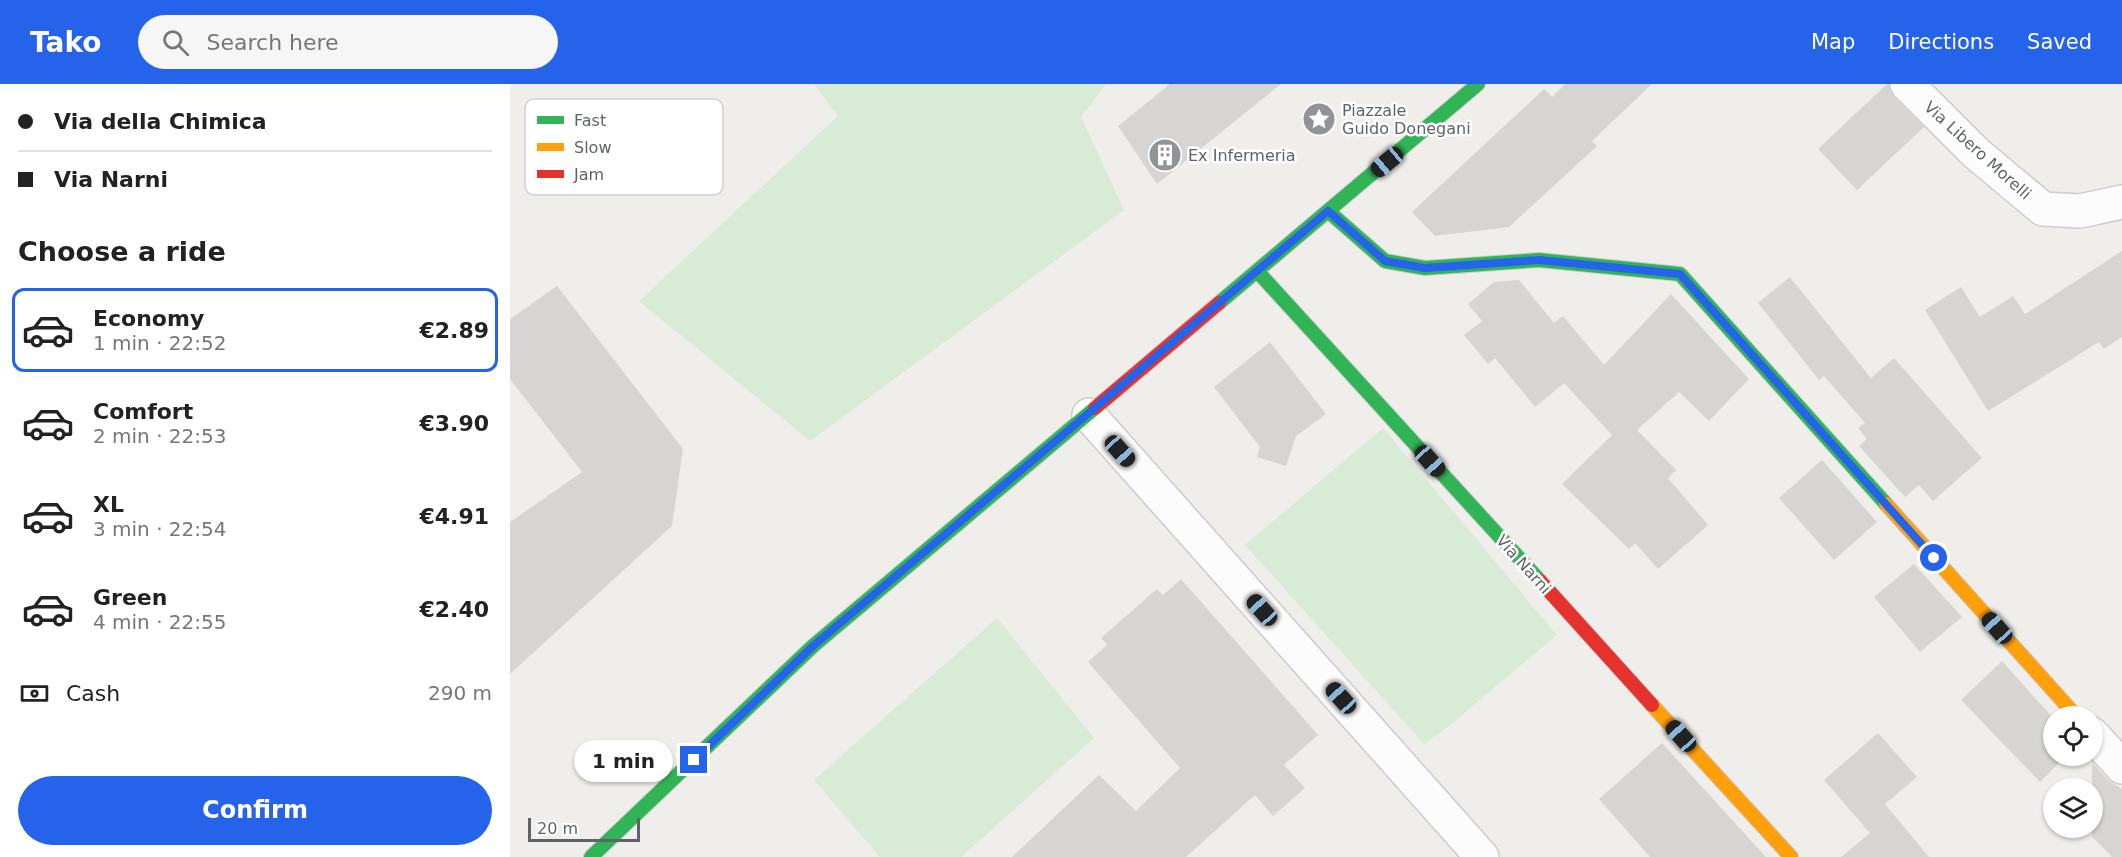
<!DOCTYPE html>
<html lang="en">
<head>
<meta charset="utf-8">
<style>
  :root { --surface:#fff; --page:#f6f6f6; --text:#222; --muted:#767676; --line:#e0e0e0; --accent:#2563eb }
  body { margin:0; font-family:"DejaVu Sans",sans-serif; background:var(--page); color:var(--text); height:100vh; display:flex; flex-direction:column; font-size:22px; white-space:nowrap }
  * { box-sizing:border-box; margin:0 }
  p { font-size:20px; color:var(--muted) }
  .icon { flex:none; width:33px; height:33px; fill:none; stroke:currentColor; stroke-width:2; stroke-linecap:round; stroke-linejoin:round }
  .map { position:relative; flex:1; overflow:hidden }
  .panel { display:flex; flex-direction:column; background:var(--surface); width:510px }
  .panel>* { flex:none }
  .hud { display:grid; align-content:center; height:132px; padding:0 18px; background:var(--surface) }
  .fabs { position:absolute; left:1533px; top:622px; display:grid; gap:12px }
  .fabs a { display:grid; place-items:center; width:60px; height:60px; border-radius:50%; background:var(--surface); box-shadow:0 2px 4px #0004; font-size:30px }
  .scale { position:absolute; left:18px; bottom:15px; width:112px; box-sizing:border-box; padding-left:6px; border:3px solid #5f6368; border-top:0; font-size:16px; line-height:21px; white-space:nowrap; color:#5f6368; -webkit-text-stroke:4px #fff; paint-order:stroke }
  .end { position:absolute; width:27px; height:27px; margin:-14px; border:8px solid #2563eb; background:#fff; box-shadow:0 0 0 3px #fff }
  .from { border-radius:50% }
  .bubble { position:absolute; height:42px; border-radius:21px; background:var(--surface); box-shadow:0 2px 4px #0004; font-size:20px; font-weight:800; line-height:42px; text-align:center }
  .car { position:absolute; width:18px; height:36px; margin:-18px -9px; border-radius:8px; box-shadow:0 0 4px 2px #0007; background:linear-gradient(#222 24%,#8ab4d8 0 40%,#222 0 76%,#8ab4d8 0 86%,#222 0) }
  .hud b { display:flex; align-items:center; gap:21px; height:57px; font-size:22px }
  .hud b+b { border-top:2px solid var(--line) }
  .hud i { width:15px; height:15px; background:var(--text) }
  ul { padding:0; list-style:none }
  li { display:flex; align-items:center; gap:18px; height:84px; margin:0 12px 9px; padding:0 6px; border:3px solid transparent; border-radius:12px }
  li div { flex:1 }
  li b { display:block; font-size:22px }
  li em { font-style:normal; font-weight:800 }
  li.selected { border-color:var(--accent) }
  li>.icon { width:54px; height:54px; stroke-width:1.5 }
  h2 { padding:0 18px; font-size:27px; line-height:72px }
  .pay { display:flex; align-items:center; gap:15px; height:66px; padding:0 18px; font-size:22px }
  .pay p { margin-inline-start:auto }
  .action { display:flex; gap:12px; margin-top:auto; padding:12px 18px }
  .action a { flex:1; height:69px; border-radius:36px; background:var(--accent); color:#fff; font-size:24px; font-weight:800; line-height:69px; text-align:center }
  header { display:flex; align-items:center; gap:36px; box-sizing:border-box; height:84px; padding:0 30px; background:var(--accent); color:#fff }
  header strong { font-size:28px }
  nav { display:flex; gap:33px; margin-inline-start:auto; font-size:21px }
  .search { width:420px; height:54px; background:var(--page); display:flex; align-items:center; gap:15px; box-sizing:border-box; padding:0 21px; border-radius:33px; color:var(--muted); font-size:22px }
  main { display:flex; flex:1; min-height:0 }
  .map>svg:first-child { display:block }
  .green { fill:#d8ebd6 }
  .building { fill:#d6d5d3 }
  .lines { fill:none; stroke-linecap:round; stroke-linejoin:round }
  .street-casing { stroke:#cbcccc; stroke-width:36 }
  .fast-casing { stroke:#cacacb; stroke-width:16 }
  .slow-casing { stroke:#cacacb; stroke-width:16 }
  .jam-casing { stroke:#cacacb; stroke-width:16 }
  .street { stroke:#fdfcfc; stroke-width:33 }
  .fast { stroke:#30b455; stroke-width:14 }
  .slow { stroke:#ff9f0a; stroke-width:14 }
  .jam { stroke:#e5322d; stroke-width:14 }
  .route { stroke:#2563eb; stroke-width:8 }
  .labels { text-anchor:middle; stroke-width:5; stroke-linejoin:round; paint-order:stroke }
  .poi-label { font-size:16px; fill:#5f6368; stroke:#fff; text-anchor:start }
  .street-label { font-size:16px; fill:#5f6368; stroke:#fff }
  .key { fill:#fff; stroke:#cfd0d2; stroke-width:1.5 }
  .key-label { font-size:16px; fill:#5f6368 }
</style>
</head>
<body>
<header>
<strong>Tako</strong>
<div class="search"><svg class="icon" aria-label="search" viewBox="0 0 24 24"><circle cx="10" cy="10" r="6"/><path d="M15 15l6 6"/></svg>Search here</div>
<nav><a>Map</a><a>Directions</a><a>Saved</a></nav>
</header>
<main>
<section class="panel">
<div class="hud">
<b><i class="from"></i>Via della Chimica</b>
<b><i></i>Via Narni</b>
</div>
<h2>Choose a ride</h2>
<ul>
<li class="selected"><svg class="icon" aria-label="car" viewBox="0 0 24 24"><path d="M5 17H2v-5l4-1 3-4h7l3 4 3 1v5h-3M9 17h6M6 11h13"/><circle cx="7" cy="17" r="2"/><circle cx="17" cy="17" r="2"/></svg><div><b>Economy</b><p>1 min · 22:52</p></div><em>€2.89</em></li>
<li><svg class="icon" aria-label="car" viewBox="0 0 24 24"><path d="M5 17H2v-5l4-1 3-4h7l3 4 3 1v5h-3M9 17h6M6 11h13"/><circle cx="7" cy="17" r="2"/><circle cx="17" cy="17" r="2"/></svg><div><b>Comfort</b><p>2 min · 22:53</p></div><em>€3.90</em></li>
<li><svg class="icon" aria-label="car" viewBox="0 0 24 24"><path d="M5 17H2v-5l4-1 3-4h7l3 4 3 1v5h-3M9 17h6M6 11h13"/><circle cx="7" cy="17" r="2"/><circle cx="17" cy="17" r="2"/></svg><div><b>XL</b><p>3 min · 22:54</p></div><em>€4.91</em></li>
<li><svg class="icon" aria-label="car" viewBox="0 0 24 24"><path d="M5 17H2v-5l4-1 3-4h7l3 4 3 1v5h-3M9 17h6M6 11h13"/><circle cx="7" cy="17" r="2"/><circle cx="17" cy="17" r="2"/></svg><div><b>Green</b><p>4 min · 22:55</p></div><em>€2.40</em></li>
</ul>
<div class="pay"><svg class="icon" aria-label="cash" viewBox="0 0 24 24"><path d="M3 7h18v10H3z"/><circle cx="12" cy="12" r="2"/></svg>Cash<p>290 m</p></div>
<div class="action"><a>Confirm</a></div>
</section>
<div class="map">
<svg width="1612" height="773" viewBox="0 0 1612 773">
  <rect width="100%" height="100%" fill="#efeeea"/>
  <!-- green -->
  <path class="green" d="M304,0H596L571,33L614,126L300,357L129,217L328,32Z
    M873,344L1047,551L939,642L914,660L735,461Z
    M487,534L584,654L451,773H370L304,696Z"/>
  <!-- building -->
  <path class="building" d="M660,0H771L647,100L608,42Z
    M1055,0H1142L1082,57L1087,62L999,143L925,152L902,128L1034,5L1042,13Z
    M1377,0H1379L1384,13L1414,43L1347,106L1308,65Z
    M1612,167V253L1594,265L1589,258L1478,327L1415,226L1451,203L1470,233L1503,212L1515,230Z
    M1280,193L1361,294L1384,274L1472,374L1423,417L1409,401L1395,413L1349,362L1357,355L1348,344L1355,339L1314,292L1309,296L1248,219Z
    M1009,196L1044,239L1053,232L1094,281L1161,210L1239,295L1199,337L1169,308L1127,346L1166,386L1158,394L1198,441L1148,485L1125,459L1119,465L1052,400L1102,351L1054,299L1025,323L985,274L978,280L954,251L972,237L958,220L984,198Z
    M47,202L173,365L162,442L0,590V438L72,388L0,295V235Z
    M760,258L816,330L786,352L776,382L747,373L750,363L704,303Z
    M1312,376L1367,438L1324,476L1269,414Z
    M1404,480L1452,533L1410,568L1364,513Z
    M671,495L808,651L774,681L795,704L763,732L745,711L676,773H502L589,691L626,727L670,684L578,578L597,561L591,554L647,505L653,511Z
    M1492,577L1544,635V672H1556L1530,698L1451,616Z
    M1368,649L1407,693L1375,720L1419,773H1331L1360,749L1314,696Z
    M1152,659L1256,773H1140L1089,715Z
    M1582,678L1598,696L1612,705V773H1602L1582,753Z"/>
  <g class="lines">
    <!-- street casing -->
    <g class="street-casing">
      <path id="street" d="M1397,0L1466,69L1533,125L1570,127L1612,118
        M579,331L972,773
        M1582,650L1612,683"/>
    </g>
    <!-- fast casing -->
    <g class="fast-casing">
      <path id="fast" d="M818,127L875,177L915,184L1029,176L1170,190L1376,420
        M747,187L1030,497
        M709,219L968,0
        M81,773L303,562L585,324"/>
    </g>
    <!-- slow casing -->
    <g class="slow-casing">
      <path id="slow" d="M1376,420L1567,633
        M1142,621L1281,773"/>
    </g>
    <!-- jam casing -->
    <g class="jam-casing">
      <path id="jam" d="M585,324L709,219
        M1030,497L1142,621"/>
    </g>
    <!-- street -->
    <use href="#street" class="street"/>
    <!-- fast -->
    <use href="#fast" class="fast"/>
    <!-- slow -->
    <use href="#slow" class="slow"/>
    <!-- jam -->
    <use href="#jam" class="jam"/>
  </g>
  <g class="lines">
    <!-- route -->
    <path class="route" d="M184,676L303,562L818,127L875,177L915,184L1029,176L1170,190L1424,474"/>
  </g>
  <!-- icons -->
  <defs>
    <g id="sight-disc" transform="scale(1.725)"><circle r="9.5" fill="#919496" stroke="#fff"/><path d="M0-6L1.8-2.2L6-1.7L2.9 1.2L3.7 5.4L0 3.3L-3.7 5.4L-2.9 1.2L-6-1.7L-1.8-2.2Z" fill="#fff"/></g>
    <g id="building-disc" transform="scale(1.725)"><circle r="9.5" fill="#919496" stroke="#fff"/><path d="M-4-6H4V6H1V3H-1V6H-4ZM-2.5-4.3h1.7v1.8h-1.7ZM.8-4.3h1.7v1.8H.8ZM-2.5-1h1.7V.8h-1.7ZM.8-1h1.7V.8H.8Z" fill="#fff"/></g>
  </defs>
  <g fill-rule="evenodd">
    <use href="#sight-disc" x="809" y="35"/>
    <use href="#building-disc" x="655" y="71"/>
  </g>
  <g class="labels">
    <!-- poi labels -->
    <g class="poi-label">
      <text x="832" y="32">Piazzale<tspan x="832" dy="18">Guido Donegani</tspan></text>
      <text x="678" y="77">Ex Infermeria</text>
    </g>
    <!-- street labels -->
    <g class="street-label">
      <text transform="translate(1468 66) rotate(42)" y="6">Via Libero Morelli</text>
      <text transform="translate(1014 480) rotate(48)" y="6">Via Narni</text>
    </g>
  </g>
  <!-- legend -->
  <rect x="15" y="15" width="198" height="96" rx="9" class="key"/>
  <rect x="27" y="32" width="27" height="8" fill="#30b455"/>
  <rect x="27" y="59" width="27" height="8" fill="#ff9f0a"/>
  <rect x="27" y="86" width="27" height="8" fill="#e5322d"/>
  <g class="key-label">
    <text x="64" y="42">Fast</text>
    <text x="64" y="69">Slow</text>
    <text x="64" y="96">Jam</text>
  </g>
</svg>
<div class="fabs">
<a><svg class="icon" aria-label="locate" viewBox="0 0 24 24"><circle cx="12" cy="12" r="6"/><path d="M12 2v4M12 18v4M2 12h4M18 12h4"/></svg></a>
<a><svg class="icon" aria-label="layers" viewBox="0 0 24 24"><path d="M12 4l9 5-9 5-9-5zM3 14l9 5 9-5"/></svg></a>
</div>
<div class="scale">20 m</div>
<i class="end from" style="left:1424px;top:474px"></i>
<i class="end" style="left:184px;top:676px"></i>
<div class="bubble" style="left:64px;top:656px;width:99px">1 min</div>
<i class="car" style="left:877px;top:78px;rotate:230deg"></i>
<i class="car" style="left:610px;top:367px;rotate:138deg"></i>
<i class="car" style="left:920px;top:377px;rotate:138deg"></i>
<i class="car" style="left:752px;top:526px;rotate:318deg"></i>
<i class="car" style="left:1487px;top:544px;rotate:318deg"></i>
<i class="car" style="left:831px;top:614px;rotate:318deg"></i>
<i class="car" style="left:1171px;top:652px;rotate:318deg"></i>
</div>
</main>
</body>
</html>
